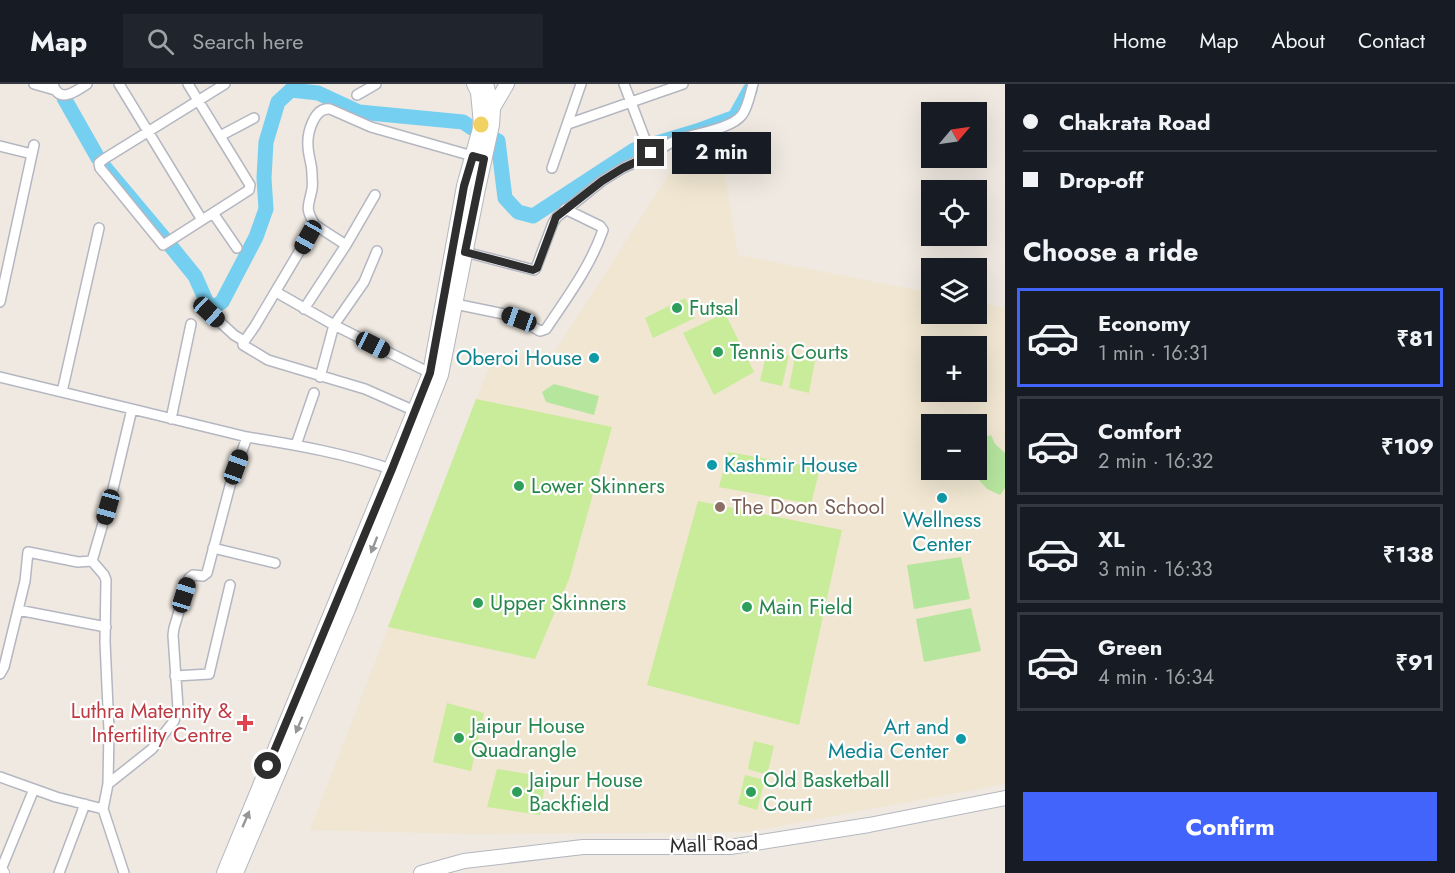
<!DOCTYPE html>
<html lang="en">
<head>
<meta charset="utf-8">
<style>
  :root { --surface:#171b24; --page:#20242c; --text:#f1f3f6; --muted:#9ea1a6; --line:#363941; --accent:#4264fb }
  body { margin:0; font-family:Jost,sans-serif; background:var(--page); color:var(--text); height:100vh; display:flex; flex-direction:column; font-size:22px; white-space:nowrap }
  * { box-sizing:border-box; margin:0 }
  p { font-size:20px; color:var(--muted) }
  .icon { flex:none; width:33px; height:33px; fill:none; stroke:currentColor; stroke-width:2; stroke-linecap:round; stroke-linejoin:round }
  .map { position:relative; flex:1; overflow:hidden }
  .sheet { display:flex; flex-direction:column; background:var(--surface); width:450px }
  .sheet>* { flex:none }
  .banner { display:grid; align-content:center; height:132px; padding:0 18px; background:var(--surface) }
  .needle { width:39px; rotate:61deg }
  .buttons { position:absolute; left:921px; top:18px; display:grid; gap:12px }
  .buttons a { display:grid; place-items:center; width:66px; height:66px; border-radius:0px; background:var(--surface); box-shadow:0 6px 24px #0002; font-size:30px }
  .end { position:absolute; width:27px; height:27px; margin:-14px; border:8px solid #2e2e2e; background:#fff; box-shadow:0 0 0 3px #fff }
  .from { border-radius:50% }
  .bubble { position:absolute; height:42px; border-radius:0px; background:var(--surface); box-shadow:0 6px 24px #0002; font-size:20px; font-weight:700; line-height:42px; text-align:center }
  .car { position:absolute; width:18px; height:36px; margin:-18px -9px; border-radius:8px; box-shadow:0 0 4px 2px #0007; background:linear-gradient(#222 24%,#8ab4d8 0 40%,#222 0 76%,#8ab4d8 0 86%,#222 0) }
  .banner b { display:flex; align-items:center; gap:21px; height:57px; font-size:22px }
  .banner b+b { border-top:2px solid var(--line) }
  .banner i { width:15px; height:15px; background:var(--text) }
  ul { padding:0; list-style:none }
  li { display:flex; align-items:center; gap:18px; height:99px; margin:0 12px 9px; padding:0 6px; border:3px solid var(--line); border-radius:0px }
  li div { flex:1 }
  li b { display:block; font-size:22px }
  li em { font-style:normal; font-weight:700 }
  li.active { border-color:var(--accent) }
  li>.icon { width:54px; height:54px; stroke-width:1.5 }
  h2 { padding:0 18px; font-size:27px; line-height:72px }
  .primary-button { display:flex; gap:12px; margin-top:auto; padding:12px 18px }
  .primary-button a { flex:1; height:69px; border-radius:0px; background:var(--accent); color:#fff; font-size:24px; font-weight:700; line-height:69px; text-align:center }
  header { display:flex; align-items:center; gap:36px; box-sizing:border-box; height:84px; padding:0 30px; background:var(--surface); border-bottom:2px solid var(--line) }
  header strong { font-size:28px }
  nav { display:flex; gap:33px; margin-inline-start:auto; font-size:21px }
  .search { width:420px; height:54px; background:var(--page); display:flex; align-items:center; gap:15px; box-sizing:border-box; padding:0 21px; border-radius:0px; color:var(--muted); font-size:22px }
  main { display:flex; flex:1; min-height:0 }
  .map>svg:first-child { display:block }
  .education { fill:#f0e6d1; fill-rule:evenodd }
  .green { fill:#b6e59e }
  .pitch { fill:#c9ec9a }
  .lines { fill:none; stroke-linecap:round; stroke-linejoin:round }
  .river { stroke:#75cff0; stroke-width:15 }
  .street-casing { stroke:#b4b7c1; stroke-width:12 }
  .secondary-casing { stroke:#b4b7c1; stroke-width:16 }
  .primary-casing { stroke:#c9c9c9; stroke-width:18 }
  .street { stroke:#fff; stroke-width:9 }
  .secondary { stroke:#fff; stroke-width:14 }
  .primary { stroke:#f2d163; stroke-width:15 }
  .oneway { fill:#969696 }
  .route { stroke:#2e2e2e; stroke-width:8 }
  .leisure-dot { fill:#2e9e5b; stroke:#fff; stroke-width:2 }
  .culture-dot { fill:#0f9aa8; stroke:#fff; stroke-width:2 }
  .education-dot { fill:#8d6e63; stroke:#fff; stroke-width:2 }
  .health-dot { fill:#e0444e; stroke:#fff; stroke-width:2 }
  .labels { text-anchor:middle; stroke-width:4.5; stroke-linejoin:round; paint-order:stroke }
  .leisure-label { font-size:21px; fill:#27864d; stroke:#fff; text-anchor:start }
  .culture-label { font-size:21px; fill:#0d838f; stroke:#fff; text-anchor:end }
  .education-label { font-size:21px; fill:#785e54; stroke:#fff; text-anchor:start }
  .health-label { font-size:21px; fill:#be3a42; stroke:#fff; text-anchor:end }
  .street-label { font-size:21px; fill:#2e2e2e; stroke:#fff }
</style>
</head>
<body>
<header>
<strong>Map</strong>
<div class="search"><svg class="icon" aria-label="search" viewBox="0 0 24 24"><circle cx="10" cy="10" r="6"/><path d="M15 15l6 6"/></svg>Search here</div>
<nav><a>Home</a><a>Map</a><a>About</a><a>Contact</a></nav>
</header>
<main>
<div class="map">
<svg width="1005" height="789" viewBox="0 0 1005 789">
  <rect width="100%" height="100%" fill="#efe9e1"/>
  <!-- education -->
  <path class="education" d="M693,53H719L738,171L931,209L932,230H976L977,218L1005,224V700L747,748L470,750L310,746L494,270L554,269ZM932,262H976V308H932ZM932,340H976V386H932Z"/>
  <!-- green -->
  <path class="green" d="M554,300L599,312L594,331L546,318L542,308Z
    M991,351L995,360L1005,369V404L1000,411L987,405L970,386H976L977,356Z
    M961,473L970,515L914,525L907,481Z
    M971,524L981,567L924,578L916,535Z"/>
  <!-- pitch -->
  <path class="pitch" d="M685,214L695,234L653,254L645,234Z
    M725,229L754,288L714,311L683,249Z
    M767,267L789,272L782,302L760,297Z
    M795,273L815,277L809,309L789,304Z
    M476,315L612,343L569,495L535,575L388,543Z
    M728,368L820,384L811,420L719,403Z
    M698,417L842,446L799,641L647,601Z
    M447,619L484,629L471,687L433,678Z
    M754,657L774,662L767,691L748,685Z
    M497,685L546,693L540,731L487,723Z
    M745,691L765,696L757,726L738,720Z"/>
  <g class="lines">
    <!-- river -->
    <path class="river" d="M64,14L98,74
      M494,55L498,57L505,114L518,128L533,132L634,66L641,64
      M654,60L697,47L735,33L750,6
      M102,80L164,154
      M169,160L195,192L207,219L213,223L222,218L256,153L266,125L264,94L266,58L278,18L291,6L318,9L359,28L463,38L472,44"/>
    <!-- street casing -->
    <g class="street-casing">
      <path id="street" d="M34,0L55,6
        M53,0C59,20 75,8 87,0
        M119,0L202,136
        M188,0L250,101L249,106L163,161L110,96L100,84L99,79L104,75L225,0
        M357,11L376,0
        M568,40L683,0
        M220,52L254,34
        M0,62L32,70
        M651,71C660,65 670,58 680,55C697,49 731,45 742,31C748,23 750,10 753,0
        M552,84L581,0
        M213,129L237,164
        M346,161L375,111
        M465,168L534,186L536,184L553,139L557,133L602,97L623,84L651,71L624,0
        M276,208L334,241L430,289
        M0,218L34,61
        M455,220L504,230L519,235L540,247L546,245C568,212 590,183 603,146L600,142L565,125
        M304,225L346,161L315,141
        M209,228L234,251L244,257
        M0,293L132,325
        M320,293L334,241L364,198L377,167
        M62,308L99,144
        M415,327L365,305L268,276L243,261V259L255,242L315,141C304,123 309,122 312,105C313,100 312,95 312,90C312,80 308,71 308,62C307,49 314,23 330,25L371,43L476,73
        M171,335L191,240
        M296,361L314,309
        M213,464L275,479
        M18,526L106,543
        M0,590L4,583L25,497L28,468L78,478L92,477
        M175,592L209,590L230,501
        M0,693L56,713L103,725L108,700L109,646L105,558L106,496L104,491L92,477L113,405L132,325L247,353
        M108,700L152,665L174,637L178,624L173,551L174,544L189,494L193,491L203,492L207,489L231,398L247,353C297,361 347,370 394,386
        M103,725L124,789
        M0,788L34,705
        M59,789L85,720"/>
    </g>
    <!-- secondary casing -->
    <g class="secondary-casing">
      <path id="secondary" d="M474,0L478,8L481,40
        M490,29L507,0
        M0,788L2,789
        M224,789L430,289L464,102L481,41
        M236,789L348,525L441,291L478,105L492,41L493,25L486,0
        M421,789L464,777L583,763H730L869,741L1005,714"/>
    </g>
    <!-- primary casing -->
    <g class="primary-casing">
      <path id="primary" d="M481,41V40"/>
    </g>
    <!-- street -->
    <use href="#street" class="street"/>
    <!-- secondary -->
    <use href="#secondary" class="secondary"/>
    <!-- primary -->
    <use href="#primary" class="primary"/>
  </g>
  <!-- one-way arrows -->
  <defs><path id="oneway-solid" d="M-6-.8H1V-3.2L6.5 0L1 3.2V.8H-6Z" transform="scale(1.5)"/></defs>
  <g class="oneway">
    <use href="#oneway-solid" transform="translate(374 461) rotate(111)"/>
    <use href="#oneway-solid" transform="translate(299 641) rotate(113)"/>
    <use href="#oneway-solid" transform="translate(246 735) rotate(-67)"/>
  </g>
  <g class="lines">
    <!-- route -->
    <path class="route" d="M268,682L392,385L430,289L464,102L473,72L484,75L465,168L533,186L537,184L556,133L602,97L623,84L649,72L651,69"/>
  </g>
  <!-- markers -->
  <g class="leisure-dot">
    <circle cx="677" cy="224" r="6"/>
    <circle cx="718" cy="268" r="6"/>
    <circle cx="519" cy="402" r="6"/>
    <circle cx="478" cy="519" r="6"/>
    <circle cx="747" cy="523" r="6"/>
    <circle cx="459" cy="654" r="6"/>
    <circle cx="517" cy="708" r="6"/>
    <circle cx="751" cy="708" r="6"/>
  </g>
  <g class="culture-dot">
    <circle cx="594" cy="274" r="6"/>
    <circle cx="712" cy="381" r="6"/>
    <circle cx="942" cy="414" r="6"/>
    <circle cx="961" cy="655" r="6"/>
  </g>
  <circle class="education-dot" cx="720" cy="423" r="6"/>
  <path class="health-dot" d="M242 630h6v6h6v6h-6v6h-6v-6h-6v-6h6z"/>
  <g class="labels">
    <!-- leisure labels -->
    <g class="leisure-label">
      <text x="689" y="231">Futsal</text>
      <text x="730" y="275">Tennis Courts</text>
      <text x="531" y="409">Lower Skinners</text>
      <text x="490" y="526">Upper Skinners</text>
      <text x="759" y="530">Main Field</text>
      <text x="471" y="649">Jaipur House<tspan x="471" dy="24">Quadrangle</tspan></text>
      <text x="529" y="703">Jaipur House<tspan x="529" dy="24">Backfield</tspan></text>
      <text x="763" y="703">Old Basketball<tspan x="763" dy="24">Court</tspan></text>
    </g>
    <!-- culture labels -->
    <g class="culture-label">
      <text x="582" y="281">Oberoi House</text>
      <text x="724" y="388" text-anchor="start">Kashmir House</text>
      <text x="942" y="443" text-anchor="middle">Wellness<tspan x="942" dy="24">Center</tspan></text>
      <text x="949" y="650">Art and<tspan x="949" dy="24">Media Center</tspan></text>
    </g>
    <!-- education labels -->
    <g class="education-label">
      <text x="732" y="430">The Doon School</text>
    </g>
    <!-- health labels -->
    <g class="health-label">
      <text x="232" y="634">Luthra Maternity &amp;<tspan x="232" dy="24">Infertility Centre</tspan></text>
    </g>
    <!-- street labels -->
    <g class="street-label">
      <text transform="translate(714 760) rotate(-2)" y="7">Mall Road</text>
    </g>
  </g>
</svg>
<div class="buttons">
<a><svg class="needle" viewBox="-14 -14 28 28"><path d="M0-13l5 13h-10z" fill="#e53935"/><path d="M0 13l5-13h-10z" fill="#9ea1a6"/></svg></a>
<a><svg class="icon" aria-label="locate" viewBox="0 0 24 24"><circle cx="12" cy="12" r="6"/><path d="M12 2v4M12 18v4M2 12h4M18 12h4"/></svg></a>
<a><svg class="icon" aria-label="layers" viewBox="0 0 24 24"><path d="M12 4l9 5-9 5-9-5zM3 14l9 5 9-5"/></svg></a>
<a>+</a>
<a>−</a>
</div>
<i class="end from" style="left:268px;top:682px"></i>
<i class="end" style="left:651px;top:69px"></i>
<div class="bubble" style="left:672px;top:48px;width:99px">2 min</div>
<i class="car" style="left:308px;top:153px;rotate:209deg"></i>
<i class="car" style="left:209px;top:228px;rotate:133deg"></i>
<i class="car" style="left:519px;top:235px;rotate:290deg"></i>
<i class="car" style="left:373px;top:261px;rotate:117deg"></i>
<i class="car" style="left:236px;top:383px;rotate:20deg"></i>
<i class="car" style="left:108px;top:423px;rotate:196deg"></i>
<i class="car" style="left:184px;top:511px;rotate:17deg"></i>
</div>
<section class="sheet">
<div class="banner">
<b><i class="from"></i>Chakrata Road</b>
<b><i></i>Drop-off</b>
</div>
<h2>Choose a ride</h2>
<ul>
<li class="active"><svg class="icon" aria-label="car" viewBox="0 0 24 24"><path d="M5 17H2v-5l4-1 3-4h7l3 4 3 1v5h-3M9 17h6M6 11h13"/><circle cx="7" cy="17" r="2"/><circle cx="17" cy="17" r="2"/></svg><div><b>Economy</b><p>1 min · 16:31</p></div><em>₹81</em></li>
<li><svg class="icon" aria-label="car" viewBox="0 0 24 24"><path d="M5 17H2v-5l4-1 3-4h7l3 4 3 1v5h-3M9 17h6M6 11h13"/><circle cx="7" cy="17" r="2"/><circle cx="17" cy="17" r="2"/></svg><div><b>Comfort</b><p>2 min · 16:32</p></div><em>₹109</em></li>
<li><svg class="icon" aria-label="car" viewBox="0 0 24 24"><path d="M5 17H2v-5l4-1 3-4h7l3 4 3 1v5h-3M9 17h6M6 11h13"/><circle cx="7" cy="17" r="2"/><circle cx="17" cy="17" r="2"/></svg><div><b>XL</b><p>3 min · 16:33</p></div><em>₹138</em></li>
<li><svg class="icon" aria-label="car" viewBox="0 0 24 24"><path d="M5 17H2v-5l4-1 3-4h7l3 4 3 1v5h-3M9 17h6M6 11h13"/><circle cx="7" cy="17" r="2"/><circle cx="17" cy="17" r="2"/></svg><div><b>Green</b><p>4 min · 16:34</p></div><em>₹91</em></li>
</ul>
<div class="primary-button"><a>Confirm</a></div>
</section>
</main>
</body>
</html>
